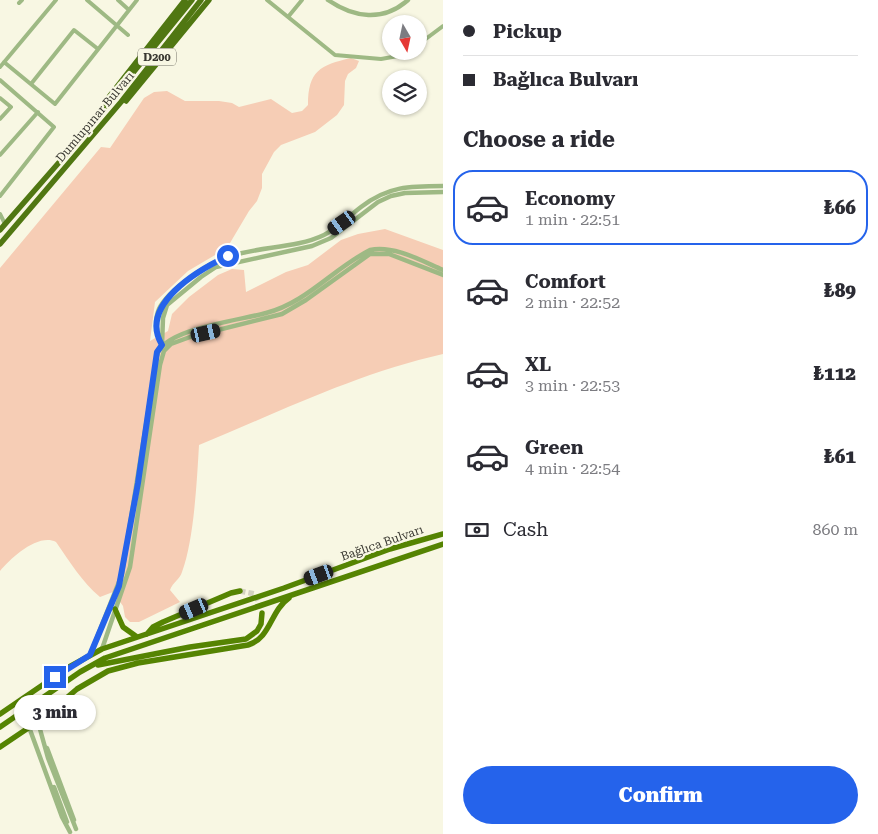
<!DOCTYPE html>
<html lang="en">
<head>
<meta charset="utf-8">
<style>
  :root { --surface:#fff; --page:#f2f2f3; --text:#2b2b33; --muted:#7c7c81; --line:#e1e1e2; --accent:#2563eb }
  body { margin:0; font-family:"Roboto Serif",serif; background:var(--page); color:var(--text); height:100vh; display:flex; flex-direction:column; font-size:19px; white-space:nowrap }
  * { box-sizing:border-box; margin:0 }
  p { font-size:16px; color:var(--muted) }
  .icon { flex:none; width:28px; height:28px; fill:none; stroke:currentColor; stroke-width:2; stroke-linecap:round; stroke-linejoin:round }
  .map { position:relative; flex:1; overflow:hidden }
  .sheet { display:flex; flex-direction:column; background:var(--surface); width:435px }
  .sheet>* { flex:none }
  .guide { display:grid; align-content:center; height:110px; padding:0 20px; background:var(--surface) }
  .needle { width:32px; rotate:171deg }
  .buttons { position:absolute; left:382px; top:15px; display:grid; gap:10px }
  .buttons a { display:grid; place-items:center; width:45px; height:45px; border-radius:50%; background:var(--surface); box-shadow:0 1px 4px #0004; font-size:25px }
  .end { position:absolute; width:22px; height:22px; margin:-11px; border:6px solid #2563eb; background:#fff; box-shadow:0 0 0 2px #fff }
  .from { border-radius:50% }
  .bubble { position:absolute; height:35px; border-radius:18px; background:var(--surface); box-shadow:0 1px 4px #0004; font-size:16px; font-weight:800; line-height:35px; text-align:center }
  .car { position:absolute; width:15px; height:30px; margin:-15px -8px; border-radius:6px; box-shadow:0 0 4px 1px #0007; background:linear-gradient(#222 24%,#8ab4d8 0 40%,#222 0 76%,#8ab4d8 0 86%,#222 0) }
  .guide b { display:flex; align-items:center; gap:18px; height:48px; font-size:19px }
  .guide b+b { border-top:1px solid var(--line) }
  .guide i { width:12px; height:12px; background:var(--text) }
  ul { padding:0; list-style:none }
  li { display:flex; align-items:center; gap:15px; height:75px; margin:0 10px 8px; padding:0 10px; border:2px solid transparent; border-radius:20px }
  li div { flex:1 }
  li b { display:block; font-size:19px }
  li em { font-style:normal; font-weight:800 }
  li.selected { border-color:var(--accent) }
  li>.icon { width:45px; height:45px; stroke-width:1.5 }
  h2 { padding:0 20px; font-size:22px; line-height:60px }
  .pay { display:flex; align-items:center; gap:12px; height:55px; padding:0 20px; font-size:19px }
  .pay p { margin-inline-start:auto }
  .action { display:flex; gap:10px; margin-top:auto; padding:10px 20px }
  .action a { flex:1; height:58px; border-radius:30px; background:var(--accent); color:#fff; font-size:20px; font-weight:800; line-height:58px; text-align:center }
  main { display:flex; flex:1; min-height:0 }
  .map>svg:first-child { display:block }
  .green { fill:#f6cdb5 }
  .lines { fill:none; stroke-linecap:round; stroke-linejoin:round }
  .primary-tunnel { stroke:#d2d1bf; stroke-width:5.5; stroke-dasharray:5.5 3; stroke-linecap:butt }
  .minor { stroke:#9eb984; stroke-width:4 }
  .tertiary { stroke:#9eb984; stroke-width:4.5 }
  .primary { stroke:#558402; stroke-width:5.5 }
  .trunk { stroke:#507712; stroke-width:5.5 }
  .route { stroke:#2563eb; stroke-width:6 }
  .labels { text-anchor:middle; stroke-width:4.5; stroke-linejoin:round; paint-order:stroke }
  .shield { fill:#f8f7e3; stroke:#727166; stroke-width:1 }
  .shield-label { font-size:11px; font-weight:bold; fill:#383730 }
  .street-label { font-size:12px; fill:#383730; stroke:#f8f7e3 }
</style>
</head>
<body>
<main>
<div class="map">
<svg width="443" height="834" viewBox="0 0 443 834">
  <rect width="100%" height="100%" fill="#f8f7e3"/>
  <!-- green -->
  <path class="green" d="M351,58L359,61L356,68L348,74L345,81L344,105L337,115L315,132L281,145L274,152L262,174V188L257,201L249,211L227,248L188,271L155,302L150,341L168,331L172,314L189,297L218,275L232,269L244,270L246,292L286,272L308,265L341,240L358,234L385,229L443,250V354C358,373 279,412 199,445C197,480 194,540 182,572C180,579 173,582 170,590L180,602L139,622H130L125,617L123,606L113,592L100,597C82,582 70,562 56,542C38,533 11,558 0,571V268L101,147L110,148L144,98L154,92L167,91L185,101H219L232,103L239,107L271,99L292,113L302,111L308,105C308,71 320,65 351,58Z"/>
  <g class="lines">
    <!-- primary-tunnel -->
    <path class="primary-tunnel" d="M240,591L255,594L262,608"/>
    <!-- minor -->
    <path class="minor" d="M87,0L128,35
      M118,0L129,10
      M267,0L335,55L381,59L398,56L409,51
      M19,3L22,0
      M288,17L302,0
      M419,44L443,26
      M4,62L55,104L137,0
      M0,67L56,0
      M0,80L54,127L0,196
      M31,84L74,30L98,49
      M0,98L11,107L0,119
      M0,155L38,112
      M0,214L5,224"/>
    <!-- tertiary -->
    <path class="tertiary" d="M328,0C354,18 383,22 408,0
      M162,345L163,318L167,305L201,277L216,267L312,246L331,238L378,202L391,196L405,193L443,192
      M162,346C157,336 154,320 159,309C167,291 208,263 228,257C258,246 295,249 324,235C338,228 349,216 361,207C388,186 410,186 443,186
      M102,649L130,567L160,365L164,351L171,344L190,337L282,314L306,300L370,254H389L443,275
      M90,655L122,574L157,356C161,329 242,320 266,313C306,303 334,268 370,250C394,245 422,261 443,270
      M38,722L48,758L76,829
      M29,727L62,817L70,832
      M47,748L74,820
      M54,787L67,822"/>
    <!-- primary -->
    <path class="primary" d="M115,609L123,627L137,637
      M147,634L153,627L163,622L231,593L240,591
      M98,665L190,647L246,639L257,631L261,624L262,613
      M0,714L69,667L102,649L284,588L390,549L443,534
      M0,727L80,672L105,658L443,544
      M0,747L43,718L77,689L108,671L138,663L248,645C271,638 270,611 289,598"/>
    <!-- trunk -->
    <path class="trunk" d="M109,97L185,0
      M126,101L209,0
      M0,230L76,143L192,0
      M0,244L121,102L201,0"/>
  </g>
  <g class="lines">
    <!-- route -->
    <path class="route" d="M55,677L90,655L119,586L138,483L157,352L162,345C138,305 198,270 228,256"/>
  </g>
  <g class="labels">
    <!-- shield labels -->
    <rect class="shield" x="138" y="48.5" width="38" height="17" rx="4"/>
    <g class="shield-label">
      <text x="157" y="61">D200</text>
    </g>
    <!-- street labels -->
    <g class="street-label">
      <text transform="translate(95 117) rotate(-50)" y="4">Dumlupınar Bulvarı</text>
      <text transform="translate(382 543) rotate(-19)" y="4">Bağlıca Bulvarı</text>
    </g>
  </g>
</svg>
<div class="buttons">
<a><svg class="needle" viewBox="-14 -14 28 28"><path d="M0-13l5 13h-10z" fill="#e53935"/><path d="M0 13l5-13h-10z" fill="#7c7c81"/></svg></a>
<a><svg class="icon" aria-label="layers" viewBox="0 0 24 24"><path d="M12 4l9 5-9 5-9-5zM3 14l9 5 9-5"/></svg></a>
</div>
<i class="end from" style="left:228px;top:256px"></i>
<i class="end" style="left:55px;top:677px"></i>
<div class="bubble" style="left:14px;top:695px;width:82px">3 min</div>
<i class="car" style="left:342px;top:223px;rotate:235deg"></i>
<i class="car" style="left:206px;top:333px;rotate:77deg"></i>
<i class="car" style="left:319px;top:575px;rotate:250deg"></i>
<i class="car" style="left:194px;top:609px;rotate:247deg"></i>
</div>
<section class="sheet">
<div class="guide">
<b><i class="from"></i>Pickup</b>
<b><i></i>Bağlıca Bulvarı</b>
</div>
<h2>Choose a ride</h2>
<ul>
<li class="selected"><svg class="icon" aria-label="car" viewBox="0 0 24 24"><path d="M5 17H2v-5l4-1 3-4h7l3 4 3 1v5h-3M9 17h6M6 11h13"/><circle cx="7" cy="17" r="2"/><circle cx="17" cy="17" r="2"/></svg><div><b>Economy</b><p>1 min · 22:51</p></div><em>₺66</em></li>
<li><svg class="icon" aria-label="car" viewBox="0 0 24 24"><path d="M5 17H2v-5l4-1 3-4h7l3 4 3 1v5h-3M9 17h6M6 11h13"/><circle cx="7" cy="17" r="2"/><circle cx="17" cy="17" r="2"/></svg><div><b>Comfort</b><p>2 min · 22:52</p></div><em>₺89</em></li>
<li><svg class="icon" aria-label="car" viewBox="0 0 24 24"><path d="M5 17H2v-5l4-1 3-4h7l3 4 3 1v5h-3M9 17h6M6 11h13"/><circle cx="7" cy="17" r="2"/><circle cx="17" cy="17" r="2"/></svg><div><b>XL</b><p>3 min · 22:53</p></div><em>₺112</em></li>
<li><svg class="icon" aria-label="car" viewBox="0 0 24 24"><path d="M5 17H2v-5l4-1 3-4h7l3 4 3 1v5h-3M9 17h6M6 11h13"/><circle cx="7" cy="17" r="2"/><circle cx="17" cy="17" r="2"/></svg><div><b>Green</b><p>4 min · 22:54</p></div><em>₺61</em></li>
</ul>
<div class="pay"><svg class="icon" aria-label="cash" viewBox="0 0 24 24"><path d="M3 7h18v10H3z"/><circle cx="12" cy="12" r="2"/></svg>Cash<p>860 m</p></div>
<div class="action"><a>Confirm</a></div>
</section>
</main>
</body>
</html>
